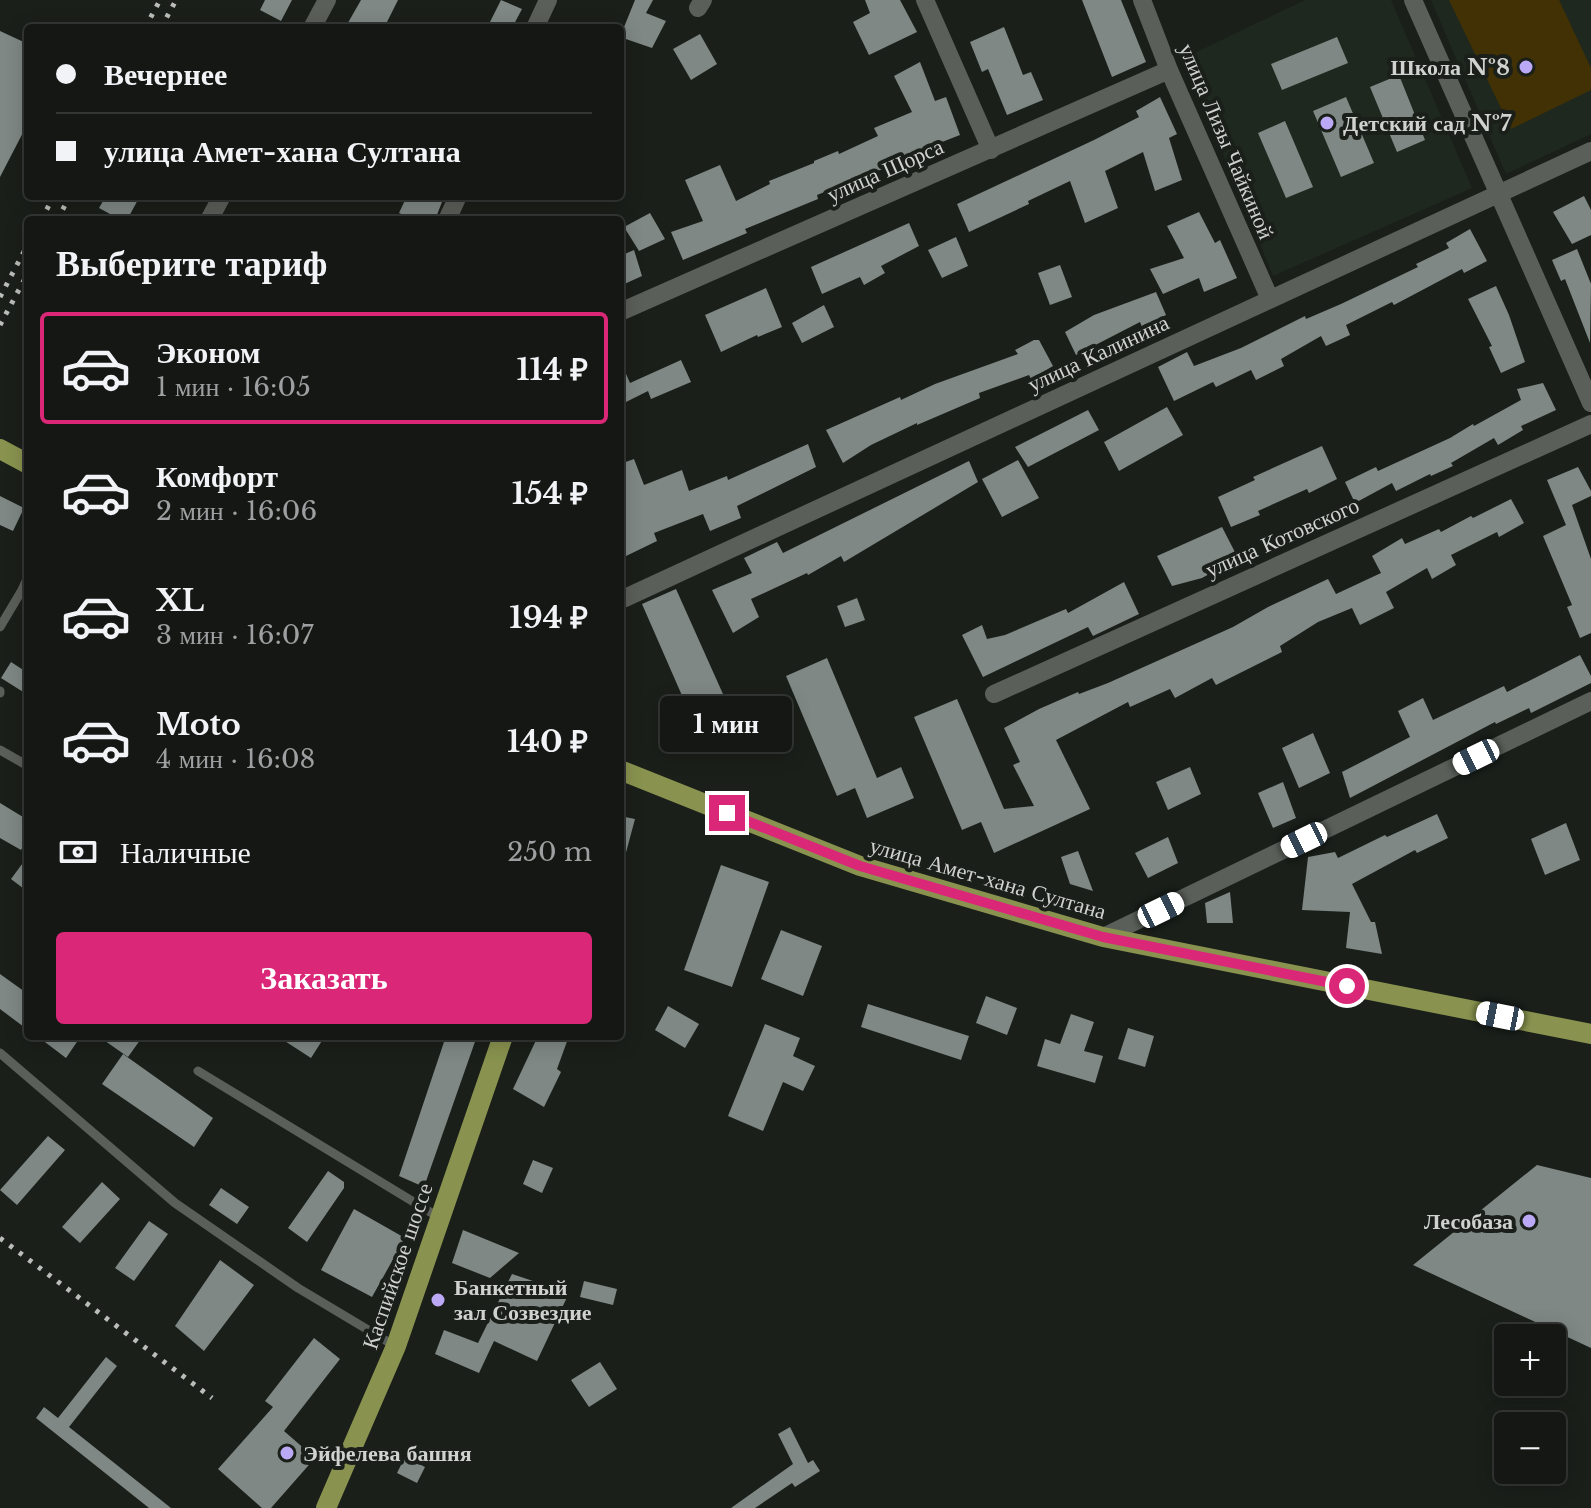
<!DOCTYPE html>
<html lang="ru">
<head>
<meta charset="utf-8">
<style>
  :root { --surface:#141714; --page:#212422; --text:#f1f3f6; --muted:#9d9fa0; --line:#333634; --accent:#db2777 }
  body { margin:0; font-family:"Libre Baskerville",serif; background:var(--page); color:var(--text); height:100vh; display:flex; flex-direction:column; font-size:30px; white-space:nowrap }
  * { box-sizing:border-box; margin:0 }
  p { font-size:26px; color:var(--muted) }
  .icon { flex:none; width:44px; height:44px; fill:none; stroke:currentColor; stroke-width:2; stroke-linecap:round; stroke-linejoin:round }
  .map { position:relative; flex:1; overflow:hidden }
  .drawer { position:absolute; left:24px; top:216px; width:600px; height:824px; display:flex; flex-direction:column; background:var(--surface); border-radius:8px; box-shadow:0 4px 20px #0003,0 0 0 2px var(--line) }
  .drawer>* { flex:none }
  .banner { position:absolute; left:24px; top:24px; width:600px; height:176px; border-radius:8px; box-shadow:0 4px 20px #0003,0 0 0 2px var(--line); display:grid; align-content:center; height:176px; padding:0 32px; background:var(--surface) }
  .buttons { position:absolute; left:1494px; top:1324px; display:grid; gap:16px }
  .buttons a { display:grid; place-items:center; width:72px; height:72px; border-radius:8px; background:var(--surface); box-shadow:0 4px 20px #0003,0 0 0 2px var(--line); font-size:40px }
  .end { position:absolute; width:36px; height:36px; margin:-18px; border:10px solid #db2777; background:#fff; box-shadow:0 0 0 4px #fff }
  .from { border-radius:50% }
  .bubble { position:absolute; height:56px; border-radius:8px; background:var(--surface); box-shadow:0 4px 20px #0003,0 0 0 2px var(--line); font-size:26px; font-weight:800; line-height:56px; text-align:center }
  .car { position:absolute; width:24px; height:48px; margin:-24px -12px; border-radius:10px; box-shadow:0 0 6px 2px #0007; background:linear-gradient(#fff 24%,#345 0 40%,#fff 0 76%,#345 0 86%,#fff 0) }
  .banner b { display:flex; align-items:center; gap:28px; height:76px; font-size:30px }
  .banner b+b { border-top:2px solid var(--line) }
  .banner i { width:20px; height:20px; background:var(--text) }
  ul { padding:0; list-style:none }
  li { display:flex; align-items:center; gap:24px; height:112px; margin:0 16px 12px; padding:0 16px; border:4px solid transparent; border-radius:8px }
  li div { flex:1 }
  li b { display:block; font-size:30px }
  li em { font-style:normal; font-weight:800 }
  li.active { border-color:var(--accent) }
  li>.icon { width:72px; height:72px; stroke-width:1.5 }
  h2 { padding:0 32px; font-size:36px; line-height:96px }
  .pay { display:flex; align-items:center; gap:20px; height:88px; padding:0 32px; font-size:30px }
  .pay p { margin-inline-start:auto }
  .cta { display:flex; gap:16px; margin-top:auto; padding:16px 32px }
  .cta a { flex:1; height:92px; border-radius:8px; background:var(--accent); color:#fff; font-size:32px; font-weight:800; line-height:92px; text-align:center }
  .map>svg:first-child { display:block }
  .built { fill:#1f281f }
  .green { fill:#423104 }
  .building { fill:#7f8885 }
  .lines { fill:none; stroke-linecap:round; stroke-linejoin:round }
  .lane { stroke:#5a5f59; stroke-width:9 }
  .street { stroke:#5a5f59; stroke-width:18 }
  .primary { stroke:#89934f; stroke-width:20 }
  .rail { stroke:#babdba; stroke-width:5; stroke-dasharray:4 8; stroke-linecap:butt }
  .route { stroke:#db2777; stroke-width:10 }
  .poi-dot { fill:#bca9f5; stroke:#1a1f1a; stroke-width:3 }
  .labels { text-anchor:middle; stroke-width:8; stroke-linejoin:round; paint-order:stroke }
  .poi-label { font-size:22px; font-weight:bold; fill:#cfd2cf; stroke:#1a1f1a; text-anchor:start }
  .street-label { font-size:22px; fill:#cfd2cf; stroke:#1a1f1a }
</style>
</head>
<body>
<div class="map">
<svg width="1591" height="1508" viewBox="0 0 1591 1508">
  <rect width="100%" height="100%" fill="#1a1f1a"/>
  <!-- built -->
  <path class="built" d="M1305,0H1391L1472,188L1273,276L1184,58Z
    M1431,0H1591V134L1506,174Z"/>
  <!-- green -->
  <path class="green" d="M1449,0H1559L1591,68V90L1511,129Z"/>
  <!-- building -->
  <path class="building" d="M265,0H292L281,21L260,10Z
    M361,0H398L384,28H345Z
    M501,0L522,9L512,28H504L490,22Z
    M635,0H653L646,13L666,21L652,48L620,37Z
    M865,0H900L917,32L869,55L853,22L870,13Z
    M1082,0H1121L1146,62L1112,77Z
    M1004,27L1023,75L1031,72L1043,100L1007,115L988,69L982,72L970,42Z
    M0,31L28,44V123L0,177Z
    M700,34L717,64L691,80L673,49Z
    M1337,37L1348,63L1282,90L1271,64Z
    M920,62L935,101L946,97L960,135L883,165L885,168L817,195L818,199L745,229L747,233L683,260L671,232L703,221L685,180L720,165L736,201L770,184L769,181L814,163V161L838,151L839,154L878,136L874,128L912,112L894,76Z
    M1399,75L1425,140L1397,152L1370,87Z
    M1160,97L1177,134L1169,138L1182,180L1155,191L1143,152L1105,171L1118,208L1085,223L1070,181L1028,201L1029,204L969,232L957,204L1094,140L1139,117L1136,111Z
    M1346,97L1374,163L1341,177L1313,111Z
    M1285,121L1313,187L1286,198L1258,133Z
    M106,196H140L127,220H121L99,208Z
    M407,196H428L442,202L435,220H416L399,213Z
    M1584,196L1591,210V235L1572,244L1553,212Z
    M1199,212L1215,243L1220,240L1237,278L1204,292L1199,278L1163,294L1150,269L1184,258L1167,226Z
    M650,213L665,239L639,251L624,227Z
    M909,223L919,246L881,266L885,273L864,285L860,277L822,294L811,267Z
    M1470,229L1487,261L1464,273L1462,269L1394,305L1392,302L1346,325L1350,335L1326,346L1321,336L1281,359L1284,366L1256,380L1251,370L1216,387L1213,382L1174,401L1158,367L1187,352L1194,366L1241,348L1305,316L1306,319L1341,304L1418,267L1416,264L1449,248L1446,243Z
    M956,237L968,266L942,278L928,250Z
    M1577,249L1591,284L1590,343L1565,279L1561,281L1552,260Z
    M634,250L642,276L620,286V256Z
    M1060,265L1072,297L1050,305L1038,273Z
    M1496,286L1509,315L1525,362L1501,373L1489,347L1492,346L1468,299Z
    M766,288L782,327L758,337L757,335L721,352L705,315Z
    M1156,292L1166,315L1142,327L1140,322L1076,355L1065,332L1094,315Z
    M824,305L834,327L802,343L792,323Z
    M1034,340H1039L1053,366L1031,379L1029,375L979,393L980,398L917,425V423L871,445L843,463L826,430L900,397L901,400L935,384L1018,354L1015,350Z
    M620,360L630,383L681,360L691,382L651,399L648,391L620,405Z
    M1543,383L1556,410L1521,426L1523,430L1498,445L1494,438L1451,463L1453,466L1431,476L1430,474L1396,491L1392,483L1355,503L1345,482L1376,467L1378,471L1450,438L1473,424L1474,426L1521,400L1517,389Z
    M1167,407L1183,435L1119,471L1104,442Z
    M1088,410L1099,430L1028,467L1015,447Z
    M808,444L816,467L737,506L741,518L710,531L703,514L654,533L657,541L624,557L620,549V464L634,459L644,485L682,470L689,491L727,476L728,480Z
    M1322,446L1337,479L1309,493L1307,489L1258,511L1260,515L1231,527L1218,497L1255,480L1253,477Z
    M1018,460L1039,498L1002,517L982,479Z
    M969,461L978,482L844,562L841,556L808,575L807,573L751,599L759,617L733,633L712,590L752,573L744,558L777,542L783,553Z
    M1578,467L1591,491V496L1572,505L1591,559V633L1580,638L1567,607L1572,605L1543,536L1566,525L1547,480Z
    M0,496L24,508L13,531L0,525Z
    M1511,499L1524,523L1499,537L1497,532L1451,555L1456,565L1432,579L1427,568L1386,592L1394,608L1360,625L1352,608L1318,622L1280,646L1282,652L1216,685L1212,678L1175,698L1170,689L1130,707L1128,702L1056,740L1090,809L994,853L981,822L962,830L914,717L957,699L1004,809L1034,806L1013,765L1020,762L1004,728L1039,709L1078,692L1079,694L1108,683L1233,627L1268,607L1328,579L1336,594L1381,573L1372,556L1402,538L1405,544L1439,529L1441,532L1471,516L1473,518Z
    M1222,527L1238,558L1202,578L1172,586L1157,556Z
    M1124,582L1139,614L1093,636L1088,627L983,677L962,635L982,625L987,639L1005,635L1066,609L1068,613Z
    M676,589L727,703L748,694L761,722L721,740L710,716L694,723L642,604Z
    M857,598L865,620L845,627L837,606Z
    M1580,655L1591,676V683L1531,713L1529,708L1496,724L1495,722L1350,798L1342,772L1410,737L1398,711L1423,698L1433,720L1504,686L1507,692Z
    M827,658L877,778L901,767L914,798L867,818L855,788L837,796L786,676Z
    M11,662L28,673V695L1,678Z
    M1313,733L1330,773L1299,788L1282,748Z
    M1190,767L1201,794L1168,810L1156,782Z
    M1283,782L1296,818L1273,828L1258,793Z
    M0,803L28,820V838L21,850L0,838Z
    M1437,814L1448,838L1417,853L1415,850L1352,884L1371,922H1375L1382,954L1346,948L1350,912L1302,910L1308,857L1335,852L1338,858L1385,835L1387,837Z
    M620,816L635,819L624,860L620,859Z
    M1566,823L1580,860L1545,875L1531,839Z
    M1168,837L1178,863L1148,878L1135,853Z
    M1078,851L1093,891L1070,884L1061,857Z
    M28,856V892L11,879Z
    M721,865L769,882L732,987L684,970Z
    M1230,892L1233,923H1207L1205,903Z
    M781,930L822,946L803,996L761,979Z
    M0,974L28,994V1030L0,1009Z
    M986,996L1017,1008L1007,1035L976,1023Z
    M868,1004L969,1036L961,1060L861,1027Z
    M668,1006L699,1024L685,1048L655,1030Z
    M1071,1014L1094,1022L1084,1051L1103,1056L1095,1083L1037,1066L1045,1039L1060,1044Z
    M765,1024L800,1038L793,1056L815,1066L803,1091L783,1082L763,1131L728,1116Z
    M1128,1028L1154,1036L1145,1067L1118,1059Z
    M37,1036H81L66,1058Z
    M98,1036H143L128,1057Z
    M277,1036H325L311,1058Z
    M446,1036H477L424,1187L399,1176Z
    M538,1036H569L557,1069L561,1072L544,1107L513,1089Z
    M123,1054L213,1118L194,1147L102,1084Z
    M48,1136L65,1150L17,1205L0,1190Z
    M533,1160L553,1168L542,1193L523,1184Z
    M1537,1165L1591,1178V1348L1413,1265Z
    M328,1171L344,1182V1188L307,1242L288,1228Z
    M102,1182L120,1199L80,1243L62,1227Z
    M221,1188L249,1207L237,1224L209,1205Z
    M354,1209L405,1238L372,1297L321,1270Z
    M149,1221L168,1234L134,1281L115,1268Z
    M463,1230L519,1253L490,1278L452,1263Z
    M220,1260L254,1285L204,1351L175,1326Z
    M512,1274L569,1293L537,1361L494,1341L479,1373L435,1354L444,1330L478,1343Z
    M584,1281L617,1289L613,1305L580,1297Z
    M314,1338L340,1359L284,1431L315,1458L271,1508H262L218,1469L273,1407L265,1401Z
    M106,1357L117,1366L69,1427L171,1508H149L36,1418L44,1407L58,1418Z
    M600,1362L617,1389L589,1407L571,1380Z
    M790,1427L808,1463L813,1460L820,1471L795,1487L792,1483L755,1508H731L793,1464L778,1434Z
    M405,1457L425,1467L417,1483L397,1473Z"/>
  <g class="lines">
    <!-- lane -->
    <path class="lane" d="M28,577L22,590L28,596
      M0,627L22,590
      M0,691V693
      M0,750L28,766
      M0,1053L175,1203L298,1288L395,1346
      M198,1071L440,1218"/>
    <!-- street -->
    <path class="street" d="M925,0L991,150
      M1142,0L1169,70L1270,299
      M1413,0L1591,403
      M698,8L703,0
      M312,28L327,0
      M535,28L548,0
      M209,220L222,196
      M447,220L458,196
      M620,312L1169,70
      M625,598L1591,151
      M994,694L1591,424
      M1103,937L1591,701"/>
    <!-- primary -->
    <path class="primary" d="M0,449L28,464
      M620,770L860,866L1103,937L1591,1034
      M326,1508L396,1346L503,1036"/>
    <!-- rail -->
    <path class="rail" d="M145,28L160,0
      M161,28L176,0
      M41,220L54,196
      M57,220L70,196
      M0,297L28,244
      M0,325L28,273
      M0,1238L212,1398"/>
  </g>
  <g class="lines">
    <!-- route -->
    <path class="route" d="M727,813L860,866L1103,937L1347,986"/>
  </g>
  <!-- markers -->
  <g class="poi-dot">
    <circle cx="1526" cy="67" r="8"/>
    <circle cx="1327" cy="123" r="8"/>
    <circle cx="1529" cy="1221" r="8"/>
    <circle cx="438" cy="1300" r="8"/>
    <circle cx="287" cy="1453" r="8"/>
  </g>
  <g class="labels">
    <!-- poi labels -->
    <g class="poi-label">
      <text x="1510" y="75" text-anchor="end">Школа №8</text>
      <text x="1343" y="131">Детский сад №7</text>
      <text x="1513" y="1229" text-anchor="end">Лесобаза</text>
      <text x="454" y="1295">Банкетный<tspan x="454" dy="25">зал Созвездие</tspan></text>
      <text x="303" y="1461">Эйфелева башня</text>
    </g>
    <!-- street labels -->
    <g class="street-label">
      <text transform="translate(1227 141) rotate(67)" y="8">улица Лизы Чайкиной</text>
      <text transform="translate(885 170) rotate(-24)" y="8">улица Щорса</text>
      <text transform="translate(1098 353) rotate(-25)" y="8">улица Калинина</text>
      <text transform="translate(1282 537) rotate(-24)" y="8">улица Котовского</text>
      <text transform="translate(988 878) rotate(16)" y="8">улица Амет-хана Султана</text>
      <text transform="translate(397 1266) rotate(-71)" y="8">Каспийское шоссе</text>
    </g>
  </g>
</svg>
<div class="buttons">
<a>+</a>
<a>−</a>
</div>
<i class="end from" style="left:1347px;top:986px"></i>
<i class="end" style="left:727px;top:813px"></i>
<div class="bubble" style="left:660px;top:696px;width:132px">1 мин</div>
<i class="car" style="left:1476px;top:757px;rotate:244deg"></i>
<i class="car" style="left:1304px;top:840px;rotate:244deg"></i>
<i class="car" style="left:1161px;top:910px;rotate:64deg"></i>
<i class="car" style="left:1500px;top:1016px;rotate:281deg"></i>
<div class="banner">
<b><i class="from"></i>Вечернее</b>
<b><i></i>улица Амет-хана Султана</b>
</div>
<section class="drawer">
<h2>Выберите тариф</h2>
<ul>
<li class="active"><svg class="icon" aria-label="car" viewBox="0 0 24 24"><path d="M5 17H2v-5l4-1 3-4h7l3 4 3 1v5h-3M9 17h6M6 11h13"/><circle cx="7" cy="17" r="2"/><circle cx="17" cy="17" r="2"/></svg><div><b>Эконом</b><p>1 мин · 16:05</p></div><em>114 ₽</em></li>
<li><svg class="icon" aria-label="car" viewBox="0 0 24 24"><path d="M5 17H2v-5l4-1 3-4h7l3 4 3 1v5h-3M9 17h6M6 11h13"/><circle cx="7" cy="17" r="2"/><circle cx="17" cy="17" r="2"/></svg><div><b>Комфорт</b><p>2 мин · 16:06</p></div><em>154 ₽</em></li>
<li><svg class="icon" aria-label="car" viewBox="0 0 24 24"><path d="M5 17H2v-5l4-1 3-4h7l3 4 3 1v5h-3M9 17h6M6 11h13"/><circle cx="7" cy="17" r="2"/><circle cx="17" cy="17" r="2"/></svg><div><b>XL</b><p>3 мин · 16:07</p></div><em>194 ₽</em></li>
<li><svg class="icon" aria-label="car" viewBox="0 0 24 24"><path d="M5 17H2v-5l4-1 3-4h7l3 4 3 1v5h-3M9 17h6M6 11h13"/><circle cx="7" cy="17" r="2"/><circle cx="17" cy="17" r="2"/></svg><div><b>Moto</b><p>4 мин · 16:08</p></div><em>140 ₽</em></li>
</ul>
<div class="pay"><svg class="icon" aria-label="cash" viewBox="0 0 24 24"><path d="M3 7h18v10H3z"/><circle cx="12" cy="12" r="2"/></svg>Наличные<p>250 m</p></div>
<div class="cta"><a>Заказать</a></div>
</section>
</div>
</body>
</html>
